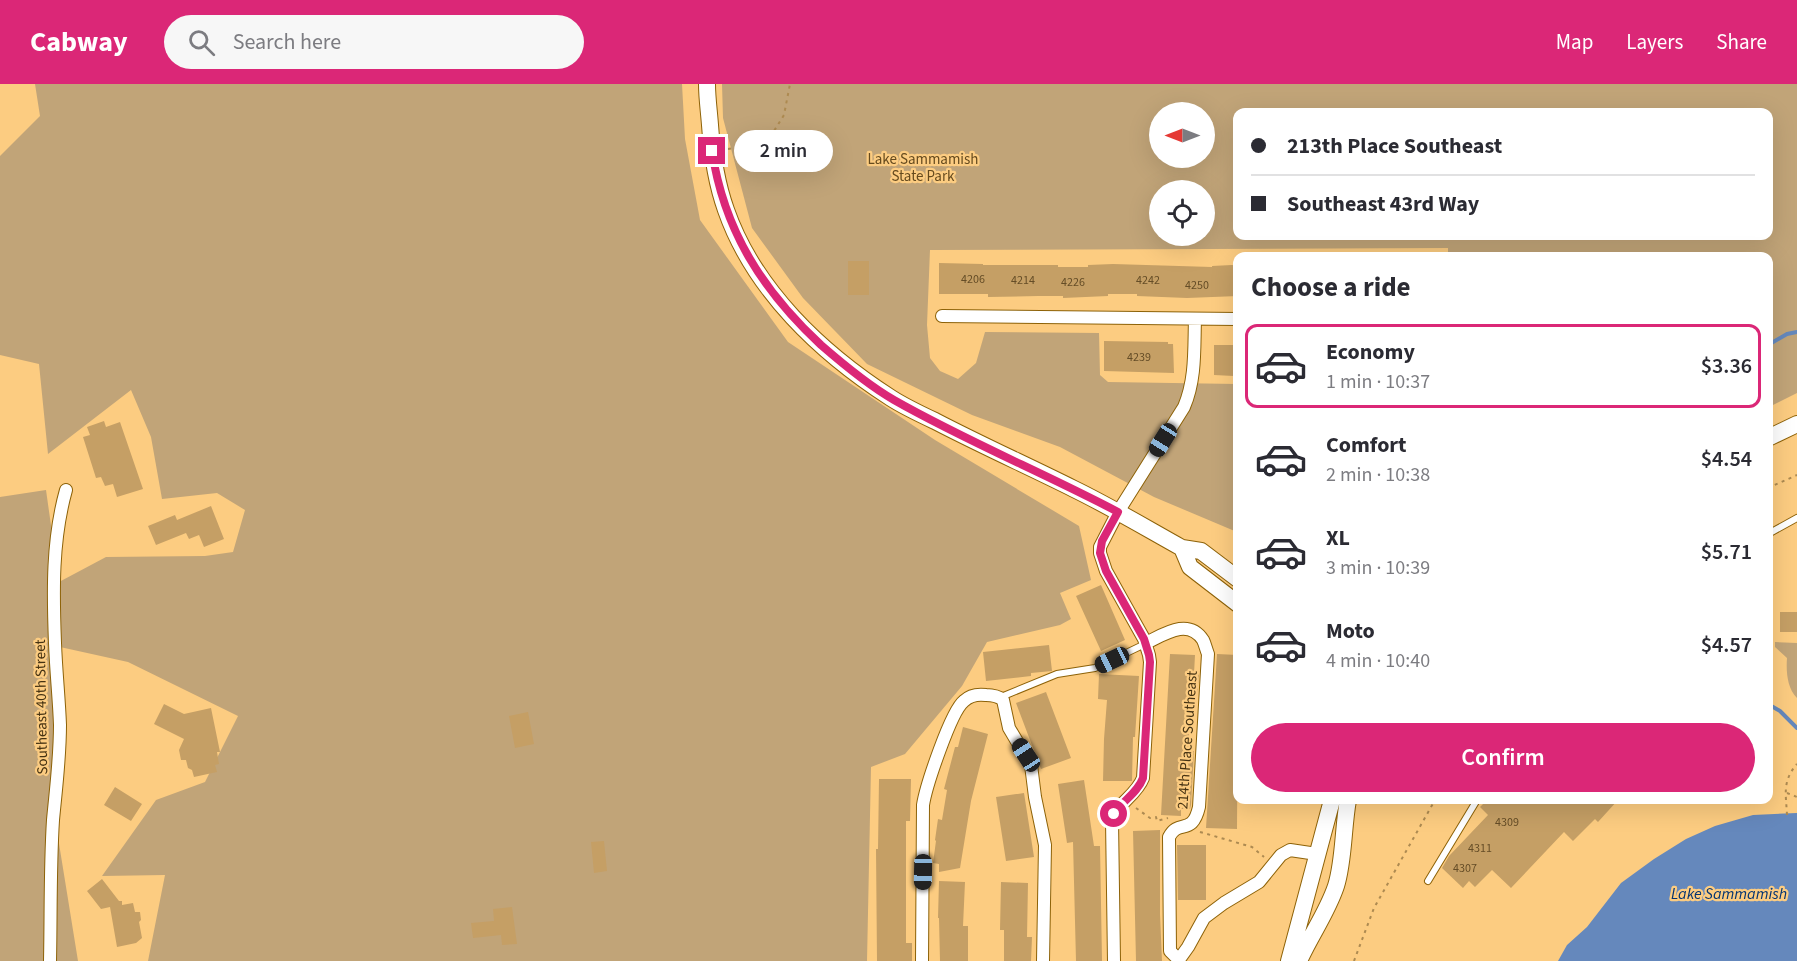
<!DOCTYPE html>
<html lang="en">
<head>
<meta charset="utf-8">
<style>
  :root { --surface:#fff; --page:#f7f7f7; --text:#2b2b33; --muted:#7c7c81; --line:#e1e1e2; --accent:#db2777 }
  body { margin:0; font-family:"Source Sans 3",sans-serif; background:var(--page); color:var(--text); height:100vh; display:flex; flex-direction:column; font-size:22px; white-space:nowrap }
  * { box-sizing:border-box; margin:0 }
  p { font-size:20px; color:var(--muted) }
  .icon { flex:none; width:33px; height:33px; fill:none; stroke:currentColor; stroke-width:2; stroke-linecap:round; stroke-linejoin:round }
  .map { position:relative; flex:1; overflow:hidden }
  .details { position:absolute; left:1233px; top:168px; width:540px; height:552px; display:flex; flex-direction:column; background:var(--surface); border-radius:12px; box-shadow:0 6px 24px #0002 }
  .details>* { flex:none }
  .hud { position:absolute; left:1233px; top:24px; width:540px; height:132px; border-radius:12px; box-shadow:0 6px 24px #0002; display:grid; align-content:center; height:132px; padding:0 18px; background:var(--surface) }
  .needle { width:39px; rotate:270deg }
  .fabs { position:absolute; left:1149px; top:18px; display:grid; gap:12px }
  .fabs a { display:grid; place-items:center; width:66px; height:66px; border-radius:50%; background:var(--surface); box-shadow:0 6px 24px #0002; font-size:30px }
  .end { position:absolute; width:27px; height:27px; margin:-14px; border:8px solid #db2777; background:#fff; box-shadow:0 0 0 3px #fff }
  .from { border-radius:50% }
  .bubble { position:absolute; height:42px; border-radius:21px; background:var(--surface); box-shadow:0 6px 24px #0002; font-size:20px; font-weight:600; line-height:42px; text-align:center }
  .car { position:absolute; width:18px; height:36px; margin:-18px -9px; border-radius:8px; box-shadow:0 0 4px 2px #0007; background:linear-gradient(#222 24%,#8ab4d8 0 40%,#222 0 76%,#8ab4d8 0 86%,#222 0) }
  .hud b { display:flex; align-items:center; gap:21px; height:57px; font-size:22px }
  .hud b+b { border-top:2px solid var(--line) }
  .hud i { width:15px; height:15px; background:var(--text) }
  ul { padding:0; list-style:none }
  li { display:flex; align-items:center; gap:18px; height:84px; margin:0 12px 9px; padding:0 6px; border:3px solid transparent; border-radius:12px }
  li div { flex:1 }
  li b { display:block; font-size:22px }
  li em { font-style:normal; font-weight:600 }
  li.on { border-color:var(--accent) }
  li>.icon { width:54px; height:54px; stroke-width:1.5 }
  h2 { padding:0 18px; font-size:27px; line-height:72px }
  .primary-button { display:flex; gap:12px; margin-top:auto; padding:12px 18px }
  .primary-button a { flex:1; height:69px; border-radius:36px; background:var(--accent); color:#fff; font-size:24px; font-weight:600; line-height:69px; text-align:center }
  header { display:flex; align-items:center; gap:36px; box-sizing:border-box; height:84px; padding:0 30px; background:var(--accent); color:#fff }
  header strong { font-size:28px }
  nav { display:flex; gap:33px; margin-inline-start:auto; font-size:21px }
  .search { width:420px; height:54px; background:var(--page); display:flex; align-items:center; gap:15px; box-sizing:border-box; padding:0 21px; border-radius:33px; color:var(--muted); font-size:22px }
  .map>svg:first-child { display:block }
  .green { fill:#c1a478; fill-rule:evenodd }
  .water { fill:#6588bc }
  .lines { fill:none; stroke-linecap:round; stroke-linejoin:round }
  .stream { stroke:#6588bc; stroke-width:4 }
  .building { fill:#c59f65 }
  .lane-casing { stroke:#8d6208; stroke-width:8 }
  .street-casing { stroke:#8d6208; stroke-width:14 }
  .secondary-casing { stroke:#8d6208; stroke-width:18 }
  .path { stroke:#ad8a51; stroke-width:2; stroke-dasharray:3 4.5; stroke-linecap:butt }
  .lane { stroke:#fff; stroke-width:6 }
  .street { stroke:#fff; stroke-width:12 }
  .secondary { stroke:#fff; stroke-width:16 }
  .route { stroke:#db2777; stroke-width:8 }
  .labels { text-anchor:middle; stroke-width:4.5; stroke-linejoin:round; paint-order:stroke }
  .number-label { font-size:12px; fill:#654d27 }
  .park-label { font-size:15px; fill:#654a1e; stroke:#fccc81 }
  .street-label { font-size:15px; fill:#453212; stroke:#fccc81 }
  .water-label { font-size:16px; font-style:italic; fill:#043472; stroke:#fccc81 }
</style>
</head>
<body>
<header>
<strong>Cabway</strong>
<div class="search"><svg class="icon" aria-label="search" viewBox="0 0 24 24"><circle cx="10" cy="10" r="6"/><path d="M15 15l6 6"/></svg>Search here</div>
<nav><a>Map</a><a>Layers</a><a>Share</a></nav>
</header>
<div class="map">
<svg width="1797" height="877" viewBox="0 0 1797 877">
  <rect width="100%" height="100%" fill="#fccc81"/>
  <!-- green -->
  <path class="green" d="M35,0H682L685,55L700,136L788,258L935,356L1079,442L1091,496L1060,509L1071,535L1060,541L987,558L962,602L905,670L871,683L867,877H148L165,791L102,792L156,716L205,698L238,632L128,578L60,563L56,741L78,877H0V413L46,406L59,498L106,473L205,472L233,468L245,426L217,409L162,415L151,353L131,306L48,370L39,280L0,271V72L40,32Z
    M722,0H1797V309L1769,323L1768,172H1448V164L930,166L927,241L930,274L940,287L958,295L976,279L985,248L1099,249L1100,291L1108,298L1237,300V448L1154,413L1060,363L972,331L867,280L803,214L752,144L723,34ZM1160,28H1204V74H1160ZM1238,28H1768V152H1238ZM1160,106H1204V152H1160Z
    M1775,558L1797,559V614C1787,604 1786,587 1787,574L1775,563Z"/>
  <!-- water -->
  <path class="water" d="M1797,729V877H1558L1567,861L1587,843L1621,799L1654,775L1686,755L1715,742L1753,731Z"/>
  <g class="lines">
    <!-- stream -->
    <path class="stream" d="M1768,261L1787,250L1797,248
      M1768,620L1780,627L1797,644"/>
  </g>
  <!-- building -->
  <path class="building" d="M848,177H869V211H848Z
    M939,179L983,180V181H1058V183H1088V181L1113,180L1212,183V182L1232,181L1238,182V212L1187,214L1137,212V210H1108V212L1063,214V212H1038L988,213V210H939Z
    M1104,257L1168,258V260H1173L1174,289L1104,287Z
    M1214,261H1235L1234,292L1214,291Z
    M104,337L106,343L120,338L143,405L117,413L113,400L105,402L101,393L96,394L83,353L90,351L87,343Z
    M211,422L224,455L204,463L199,451L189,455L186,449L156,461L148,442L175,431L177,436Z
    M1101,501L1125,556L1101,567L1076,512Z
    M1780,528H1797V548H1780Z
    M1049,561L1052,587L1031,589V592L986,597L983,568Z
    M1170,570L1195,571L1194,590H1199L1197,612L1192,611L1189,652V667H1194L1191,721L1190,725H1181V732L1161,731Z
    M1217,570L1238,571L1237,745L1206,744Z
    M1099,590L1139,592L1135,653H1133L1132,697H1103L1104,655L1107,616L1098,615Z
    M1046,608L1071,674L1041,685L1016,619Z
    M164,620L184,630L211,624L220,668H217L219,680L215,681L217,688L194,693L192,686L188,684L186,676H181L179,666L184,655L154,640Z
    M528,628L534,660L515,664L509,632Z
    M963,643L988,650L971,717L960,784L939,788V780L933,779L936,757L935,756L938,735L942,736L947,706L944,705L955,663H958Z
    M879,695H911L910,737H906V859H912V877H877L876,765H878Z
    M1084,696L1094,762H1100L1102,877H1076L1073,758L1067,759L1058,700Z
    M115,703L142,720L131,737L104,721Z
    M1024,709L1034,773L1006,777L996,713Z
    M1487,716H1618L1598,738L1595,735L1573,757L1564,748L1511,804L1492,786L1475,803L1469,797L1463,804L1442,784L1449,772L1488,731L1480,723Z
    M1160,746V830L1162,877H1136L1133,747Z
    M604,757L607,787L594,789L591,758Z
    M1177,761H1206V816H1178Z
    M102,795L119,817H122V821L133,819L135,828H140L141,836L139,838L142,854L136,859L117,863L110,823L101,825L87,807Z
    M939,797L965,798L963,842H968V877H940L939,834H938Z
    M1001,798L1028,799L1027,853H1032L1031,877H1004V846H1000Z
    M512,823L517,860L502,861L501,851L473,854L471,839L494,837L493,825Z"/>
  <g class="lines">
    <!-- lane casing -->
    <g class="lane-casing">
      <path id="lane" d="M1768,450L1797,434
        M1001,613L1057,590L1095,584L1145,560
        M1428,797L1477,716"/>
    </g>
    <!-- street casing -->
    <g class="street-casing">
      <path id="street" d="M942,232L1238,235
        M1146,559C1163,551 1188,533 1203,556C1205,560 1206,565 1208,570L1199,723C1192,753 1179,734 1169,753L1170,867L1179,876
        M50,877C51,830 50,783 53,736C56,704 60,674 60,641C59,614 56,587 55,559C53,508 52,456 66,406
        M922,877L923,721C926,702 951,627 964,617C970,611 978,610 986,611C992,611 998,612 1003,616L1009,644L1031,681L1035,713L1045,761L1043,877
        M1114,877L1112,736C1117,719 1136,712 1143,694L1150,578L1149,571L1144,555L1106,487L1100,469V463L1118,428L1184,323C1196,295 1194,265 1195,235
        M1178,877L1188,863L1204,834L1224,819L1259,798L1281,771L1290,766L1317,770"/>
    </g>
    <!-- secondary casing -->
    <g class="secondary-casing">
      <path id="secondary" d="M707,0C707,14 709,27 710,41C712,70 716,98 726,126C754,206 821,269 891,314C905,323 920,330 935,337C981,361 1028,382 1074,405C1111,423 1146,444 1182,464L1201,467L1238,495
        M1768,354L1797,340
        M1182,464L1190,483L1238,520
        M1289,877L1332,716
        M1299,877C1310,852 1327,829 1336,802C1344,777 1343,743 1348,716"/>
    </g>
    <!-- path -->
    <path class="path" d="M728,65L763,59L774,47L784,31L790,0
      M1768,404L1797,391
      M1787,709L1797,713
      M1136,724L1150,734L1156,733L1157,737L1168,734
      M1787,731C1786,710 1782,697 1797,680
      M1200,748L1252,763L1264,773
      M1354,877L1374,824L1435,716"/>
    <!-- lane -->
    <use href="#lane" class="lane"/>
    <!-- street -->
    <use href="#street" class="street"/>
    <!-- secondary -->
    <use href="#secondary" class="secondary"/>
  </g>
  <g class="lines">
    <!-- route -->
    <path class="route" d="M712,67C724,147 763,207 821,261C844,281 868,301 894,316C966,357 1044,389 1118,428L1102,457L1100,469L1106,487L1144,555L1149,571L1150,578L1143,694C1137,710 1122,717 1114,730"/>
  </g>
  <g class="labels">
    <!-- number labels -->
    <g class="number-label">
      <text x="973" y="199">4206</text>
      <text x="1023" y="200">4214</text>
      <text x="1148" y="200">4242</text>
      <text x="1073" y="202">4226</text>
      <text x="1197" y="205">4250</text>
      <text x="1139" y="277">4239</text>
      <text x="1507" y="742">4309</text>
      <text x="1480" y="768">4311</text>
      <text x="1465" y="788">4307</text>
    </g>
    <!-- park labels -->
    <g class="park-label">
      <text x="923" y="80">Lake Sammamish<tspan x="923" dy="17">State Park</tspan></text>
    </g>
    <!-- street labels -->
    <g class="street-label">
      <text transform="translate(41 623) rotate(-91)" y="5">Southeast 40th Street</text>
      <text transform="translate(1187 656) rotate(-86)" y="5">214th Place Southeast</text>
    </g>
    <!-- water labels -->
    <g class="water-label">
      <text x="1729" y="815">Lake Sammamish</text>
    </g>
  </g>
</svg>
<div class="fabs">
<a><svg class="needle" viewBox="-14 -14 28 28"><path d="M0-13l5 13h-10z" fill="#e53935"/><path d="M0 13l5-13h-10z" fill="#7c7c81"/></svg></a>
<a><svg class="icon" aria-label="locate" viewBox="0 0 24 24"><circle cx="12" cy="12" r="6"/><path d="M12 2v4M12 18v4M2 12h4M18 12h4"/></svg></a>
</div>
<i class="end from" style="left:1114px;top:730px"></i>
<i class="end" style="left:712px;top:67px"></i>
<div class="bubble" style="left:734px;top:46px;width:99px">2 min</div>
<i class="car" style="left:1163px;top:356px;rotate:212deg"></i>
<i class="car" style="left:1112px;top:576px;rotate:245deg"></i>
<i class="car" style="left:1026px;top:671px;rotate:327deg"></i>
<i class="car" style="left:923px;top:788px;rotate:181deg"></i>
<div class="hud">
<b><i class="from"></i>213th Place Southeast</b>
<b><i></i>Southeast 43rd Way</b>
</div>
<section class="details">
<h2>Choose a ride</h2>
<ul>
<li class="on"><svg class="icon" aria-label="car" viewBox="0 0 24 24"><path d="M5 17H2v-5l4-1 3-4h7l3 4 3 1v5h-3M9 17h6M6 11h13"/><circle cx="7" cy="17" r="2"/><circle cx="17" cy="17" r="2"/></svg><div><b>Economy</b><p>1 min · 10:37</p></div><em>$3.36</em></li>
<li><svg class="icon" aria-label="car" viewBox="0 0 24 24"><path d="M5 17H2v-5l4-1 3-4h7l3 4 3 1v5h-3M9 17h6M6 11h13"/><circle cx="7" cy="17" r="2"/><circle cx="17" cy="17" r="2"/></svg><div><b>Comfort</b><p>2 min · 10:38</p></div><em>$4.54</em></li>
<li><svg class="icon" aria-label="car" viewBox="0 0 24 24"><path d="M5 17H2v-5l4-1 3-4h7l3 4 3 1v5h-3M9 17h6M6 11h13"/><circle cx="7" cy="17" r="2"/><circle cx="17" cy="17" r="2"/></svg><div><b>XL</b><p>3 min · 10:39</p></div><em>$5.71</em></li>
<li><svg class="icon" aria-label="car" viewBox="0 0 24 24"><path d="M5 17H2v-5l4-1 3-4h7l3 4 3 1v5h-3M9 17h6M6 11h13"/><circle cx="7" cy="17" r="2"/><circle cx="17" cy="17" r="2"/></svg><div><b>Moto</b><p>4 min · 10:40</p></div><em>$4.57</em></li>
</ul>
<div class="primary-button"><a>Confirm</a></div>
</section>
</div>
</body>
</html>
